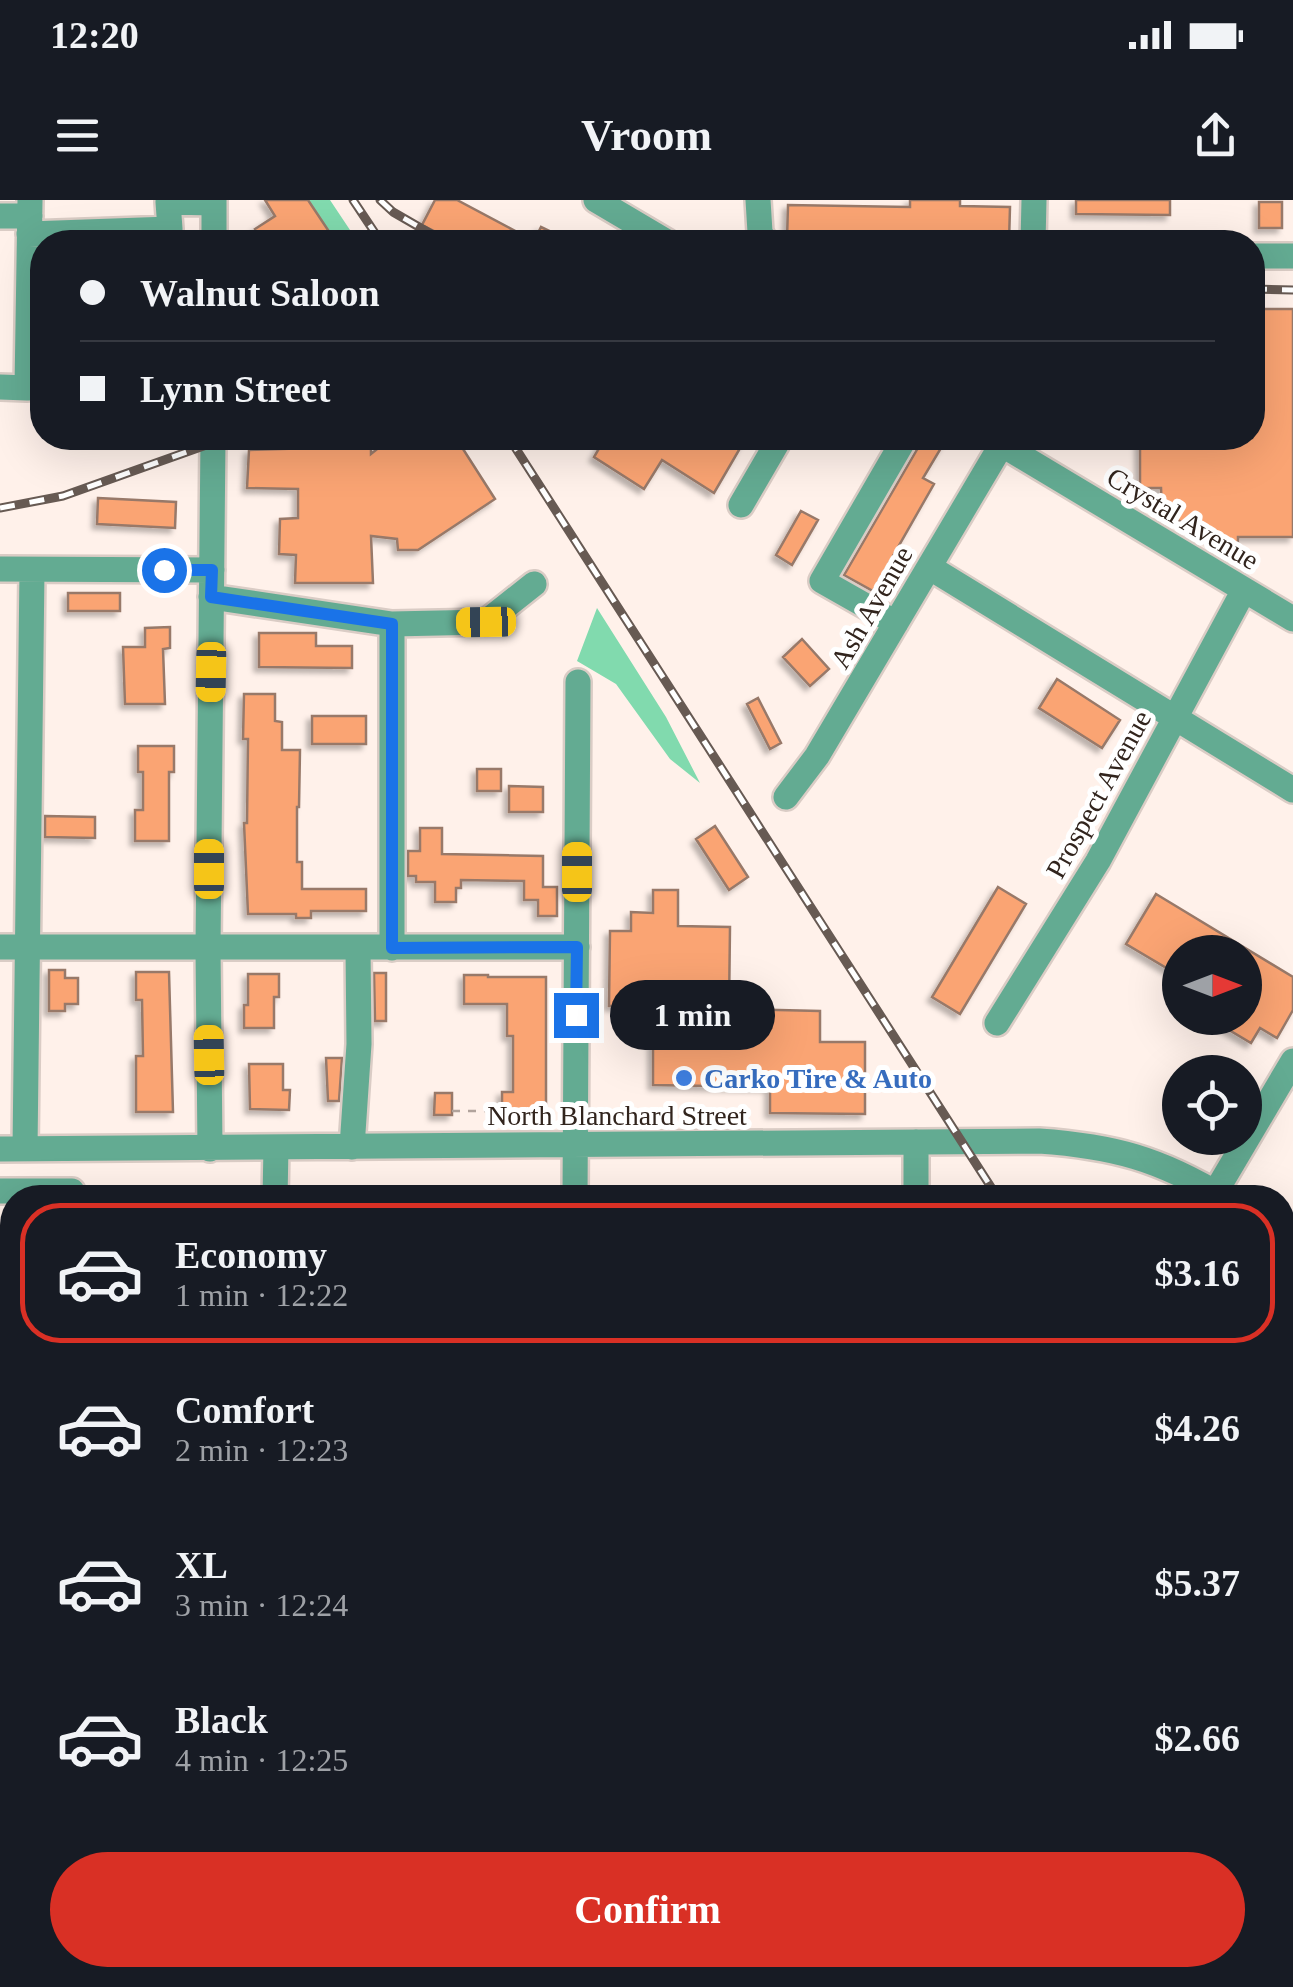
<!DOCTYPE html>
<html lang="en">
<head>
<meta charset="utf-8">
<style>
  :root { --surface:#171b24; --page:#242831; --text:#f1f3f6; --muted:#9ea1a6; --line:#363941; --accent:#d93025 }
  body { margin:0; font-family:Georgia,serif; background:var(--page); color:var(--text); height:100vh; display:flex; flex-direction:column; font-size:38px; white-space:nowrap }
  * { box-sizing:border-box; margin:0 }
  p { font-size:32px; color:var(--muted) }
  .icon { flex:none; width:55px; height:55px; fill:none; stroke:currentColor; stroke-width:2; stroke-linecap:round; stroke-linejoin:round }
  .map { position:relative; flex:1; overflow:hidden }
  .side { position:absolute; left:0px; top:985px; width:1295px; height:802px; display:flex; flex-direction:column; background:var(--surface); border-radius:40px 40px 0 0; box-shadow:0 10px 40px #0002 }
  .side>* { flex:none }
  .hud { position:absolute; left:30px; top:30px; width:1235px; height:220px; border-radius:40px; box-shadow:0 10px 40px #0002; display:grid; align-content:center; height:220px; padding:0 50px; background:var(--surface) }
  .needle { width:65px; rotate:90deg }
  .tools { position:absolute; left:1162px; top:735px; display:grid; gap:20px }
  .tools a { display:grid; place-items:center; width:100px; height:100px; border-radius:50%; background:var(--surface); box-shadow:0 10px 40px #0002; font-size:50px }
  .end { position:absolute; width:45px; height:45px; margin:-22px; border:12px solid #1a73e8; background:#fff; box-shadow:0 0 0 5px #fff }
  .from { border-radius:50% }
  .bubble { position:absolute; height:70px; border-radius:35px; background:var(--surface); box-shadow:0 10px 40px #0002; font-size:32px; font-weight:700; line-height:70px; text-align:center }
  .car { position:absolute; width:30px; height:60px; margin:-30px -15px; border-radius:12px; box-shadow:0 0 8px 2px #0007; background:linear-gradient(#f5c518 24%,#345 0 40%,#f5c518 0 76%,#345 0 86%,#f5c518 0) }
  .hud b { display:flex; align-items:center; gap:35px; height:95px; font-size:38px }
  .hud b+b { border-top:2px solid var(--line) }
  .hud i { width:25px; height:25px; background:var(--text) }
  ul { padding:18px 0 0; list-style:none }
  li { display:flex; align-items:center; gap:30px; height:140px; margin:0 20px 15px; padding:0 30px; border:5px solid transparent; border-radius:40px }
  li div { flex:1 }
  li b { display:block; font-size:38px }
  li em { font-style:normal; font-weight:700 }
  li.selected { border-color:var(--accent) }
  li>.icon { width:90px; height:90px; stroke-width:1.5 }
  .action { display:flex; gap:20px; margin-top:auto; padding:20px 50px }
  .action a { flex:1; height:115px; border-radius:60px; background:var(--accent); color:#fff; font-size:40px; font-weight:700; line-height:115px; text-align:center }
  .status { display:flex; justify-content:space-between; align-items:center; height:70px; padding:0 50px; background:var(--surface); direction:ltr }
  .status svg { height:28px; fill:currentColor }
  header { display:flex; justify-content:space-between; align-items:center; height:130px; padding:0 50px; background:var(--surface); font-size:45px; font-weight:700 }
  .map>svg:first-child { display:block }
  .green { fill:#81daae }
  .building { fill:#faa473; stroke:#987969; stroke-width:2.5; filter:url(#shadow) }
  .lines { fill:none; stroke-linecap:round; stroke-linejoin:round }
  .minor-casing { stroke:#daccc5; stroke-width:30 }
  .highway-casing { stroke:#daccc5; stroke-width:35 }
  .path { stroke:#b1a39c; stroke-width:2.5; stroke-dasharray:8 8; stroke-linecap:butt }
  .minor { stroke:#63ab92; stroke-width:25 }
  .highway { stroke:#253f36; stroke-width:30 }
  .rail-casing { stroke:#675a53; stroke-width:9 }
  .rail { stroke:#fff; stroke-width:5; stroke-dasharray:15; stroke-linecap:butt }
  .route { stroke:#1a73e8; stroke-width:12 }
  .shop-dot { fill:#3f7fe0; stroke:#fff; stroke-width:4 }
  .labels { text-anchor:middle; stroke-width:10; stroke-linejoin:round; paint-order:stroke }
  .street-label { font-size:28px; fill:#31241d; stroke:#fff }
  .shop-label { font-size:28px; font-weight:bold; fill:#366cbe; stroke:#fff; text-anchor:start }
</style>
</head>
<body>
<div class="status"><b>12:20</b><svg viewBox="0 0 49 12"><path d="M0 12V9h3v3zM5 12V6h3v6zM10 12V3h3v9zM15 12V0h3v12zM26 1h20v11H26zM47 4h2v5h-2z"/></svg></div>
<header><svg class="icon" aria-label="menu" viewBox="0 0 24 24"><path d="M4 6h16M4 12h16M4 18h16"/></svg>Vroom<svg class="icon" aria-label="share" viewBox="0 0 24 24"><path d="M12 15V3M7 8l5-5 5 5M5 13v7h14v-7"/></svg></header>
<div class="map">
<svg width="1293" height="1787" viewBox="0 0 1293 1787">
  <defs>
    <filter id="shadow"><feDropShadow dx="-4.5" dy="4.5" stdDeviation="2.5" flood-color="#0004"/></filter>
  </defs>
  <rect width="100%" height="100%" fill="#fff1ea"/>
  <!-- green -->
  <path class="green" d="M308,0H330L358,42H336Z
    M597,408L666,517L700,583L670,559L616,484L577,461Z
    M1282,1201L1293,1216V1283L1283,1292Z"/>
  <!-- building -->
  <path class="building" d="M265,0H308L336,42H264L255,29L275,16Z
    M435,0H457L534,41L541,27L572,42H456L422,25Z
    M910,0H960V6L1010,7L1009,42L787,40L788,5L910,7Z
    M1076,0H1170V15L1076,14Z
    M1259,2H1282V28H1259Z
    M1252,109H1293V337H1238V354L1162,311L1161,288H1140V238H1252Z
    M343,238H371V254L391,238H456L495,299L418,350H398L397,339L371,336L373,383H295L296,355L279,354L280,319L298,318V289L247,288L249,250L343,247Z
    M605,238H746L714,293L662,260L644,289L594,257Z
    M921,238H947L923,278L934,284L873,391L844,375L919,246Z
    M98,298L176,302L175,328L97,324Z
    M801,311L818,320L792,365L776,355Z
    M68,393H120V411H68Z
    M170,427V448L163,449L165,504H125L123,447H145V428Z
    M259,433H316V446H352V468L259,467Z
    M802,439L829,469L810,486L783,457Z
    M1057,479L1120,520L1102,548L1039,508Z
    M244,494H275V521L282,522V550H300L299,607H297V662H302V689H366V711H311V718H296V714H248L244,623H247L248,539H243Z
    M758,498L781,543L770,549L747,504Z
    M312,516H366V544H312Z
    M138,546H174V572H169V641H135V610H143V572H138Z
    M477,569H501V591H477Z
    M509,586L543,587V612H509Z
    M45,616L95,617V638L45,637Z
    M715,626L748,677L729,690L696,639Z
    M420,628H442V654L543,656V687H557V716H538V700H524V681L461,680V688H456V702H435V682H416V676H408V651H420Z
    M998,687L1026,704L960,814L932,797Z
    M653,690H678V726L730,727L729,809L820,811V842H865V914L770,913V887L653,885V806H609L610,731H631V712L653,713Z
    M1156,694L1293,777V810L1277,838L1260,828L1251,843L1209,818H1245V752H1180V776L1126,744Z
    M49,770H65V778H78V804H65V811H49Z
    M136,772H169L173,912H136V856H143L142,800H136Z
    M374,773H386V821H375Z
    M248,774H279V797H274V828H244V805H248Z
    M464,775H488V777H546V912H502V892H513V836H507V804H464Z
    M326,858H342L339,901H328Z
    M249,864H283V890H290L289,910L250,909Z
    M435,893H452V915H434Z"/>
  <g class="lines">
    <!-- minor casing -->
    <g class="minor-casing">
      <path id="minor" d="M596,0L667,42
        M758,0L760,32L765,42
        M0,16H30
        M29,34L170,29L168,2L214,3
        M214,42V0
        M1033,42L1034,0
        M1252,56H1293
        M0,187L27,188L30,0
        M991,238L1293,419
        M741,305L780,238
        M929,367L1293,590
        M0,369L212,370
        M211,397L392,424L486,422L534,384
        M896,423L822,381L905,238
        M392,424V748
        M786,597L817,556L1002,244
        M0,747H577
        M997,823L1098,661L1244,390
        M352,947L359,844L358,748
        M0,949L1039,941C1113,946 1160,959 1224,998
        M25,949L32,370
        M210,949L208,748L213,238
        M0,991H72
        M275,998L276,947
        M575,998L578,482
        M916,998V942
        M1212,998L1293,861
        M1282,1033L1293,1039
        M0,1156H12
        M0,1357L12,1356
        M919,1775V1787
        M7,1787L10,1490
        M582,1787V1775
        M1176,1787V1775"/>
    </g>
    <!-- highway casing -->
    <g class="highway-casing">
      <path id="highway" d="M0,1254L12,1278
        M253,1775L258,1787"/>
    </g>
    <!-- path -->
    <path class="path" d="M452,911H485
      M1282,1490L1293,1477"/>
    <!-- minor -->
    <use href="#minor" class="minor"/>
    <!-- highway -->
    <use href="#highway" class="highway"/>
    <!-- rail casing -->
    <g class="rail-casing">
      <path id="rail" d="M353,0L381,42
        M380,0L393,12L445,42
        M1252,89L1293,90
        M509,238L998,998
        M0,308L63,296L226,238
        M1282,1436L1293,1452"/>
    </g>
    <!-- rail -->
    <use href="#rail" class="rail"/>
  </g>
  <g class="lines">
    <!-- route -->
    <path class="route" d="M164,370H212L211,397L392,424V748L577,747L576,815"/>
  </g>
  <!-- markers -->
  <circle class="shop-dot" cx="684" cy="878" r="10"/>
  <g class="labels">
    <!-- street labels -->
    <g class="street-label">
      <text transform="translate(1183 318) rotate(31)" y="10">Crystal Avenue</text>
      <text transform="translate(871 407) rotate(-60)" y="10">Ash Avenue</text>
      <text transform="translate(1098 594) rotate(-61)" y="10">Prospect Avenue</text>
      <text x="617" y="925">North Blanchard Street</text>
    </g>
    <!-- shop labels -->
    <g class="shop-label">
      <text x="704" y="888">Carko Tire &amp; Auto</text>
    </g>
  </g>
</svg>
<div class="tools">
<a><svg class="needle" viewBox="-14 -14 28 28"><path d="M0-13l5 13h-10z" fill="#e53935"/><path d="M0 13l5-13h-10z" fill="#9ea1a6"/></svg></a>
<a><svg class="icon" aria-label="locate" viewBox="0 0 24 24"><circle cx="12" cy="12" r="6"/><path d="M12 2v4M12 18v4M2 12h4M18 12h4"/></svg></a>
</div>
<i class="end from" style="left:164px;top:370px"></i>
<i class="end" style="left:576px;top:815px"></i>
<div class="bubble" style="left:610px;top:780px;width:165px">1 min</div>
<i class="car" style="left:486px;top:422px;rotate:269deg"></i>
<i class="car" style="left:211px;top:472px;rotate:181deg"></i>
<i class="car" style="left:209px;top:669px;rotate:0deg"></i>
<i class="car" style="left:577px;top:672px;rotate:0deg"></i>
<i class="car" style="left:209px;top:855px;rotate:359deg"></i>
<div class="hud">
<b><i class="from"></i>Walnut Saloon</b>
<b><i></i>Lynn Street</b>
</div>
<section class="side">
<ul>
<li class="selected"><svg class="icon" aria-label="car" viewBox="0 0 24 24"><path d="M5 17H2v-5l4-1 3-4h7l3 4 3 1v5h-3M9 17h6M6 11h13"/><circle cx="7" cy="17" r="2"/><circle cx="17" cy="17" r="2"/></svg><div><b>Economy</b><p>1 min · 12:22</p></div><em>$3.16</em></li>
<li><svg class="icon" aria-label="car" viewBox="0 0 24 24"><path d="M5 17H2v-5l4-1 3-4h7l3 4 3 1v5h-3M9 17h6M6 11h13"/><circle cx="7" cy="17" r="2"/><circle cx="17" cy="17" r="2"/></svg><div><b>Comfort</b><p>2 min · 12:23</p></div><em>$4.26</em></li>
<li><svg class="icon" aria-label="car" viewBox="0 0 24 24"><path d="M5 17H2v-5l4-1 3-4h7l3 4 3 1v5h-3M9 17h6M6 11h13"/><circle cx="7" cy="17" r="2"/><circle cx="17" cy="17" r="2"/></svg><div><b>XL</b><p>3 min · 12:24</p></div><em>$5.37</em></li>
<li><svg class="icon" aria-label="car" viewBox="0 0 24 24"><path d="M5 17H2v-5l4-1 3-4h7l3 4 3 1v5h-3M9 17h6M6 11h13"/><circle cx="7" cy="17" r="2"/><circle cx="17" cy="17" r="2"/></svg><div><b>Black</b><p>4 min · 12:25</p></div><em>$2.66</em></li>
</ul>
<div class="action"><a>Confirm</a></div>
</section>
</div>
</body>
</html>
